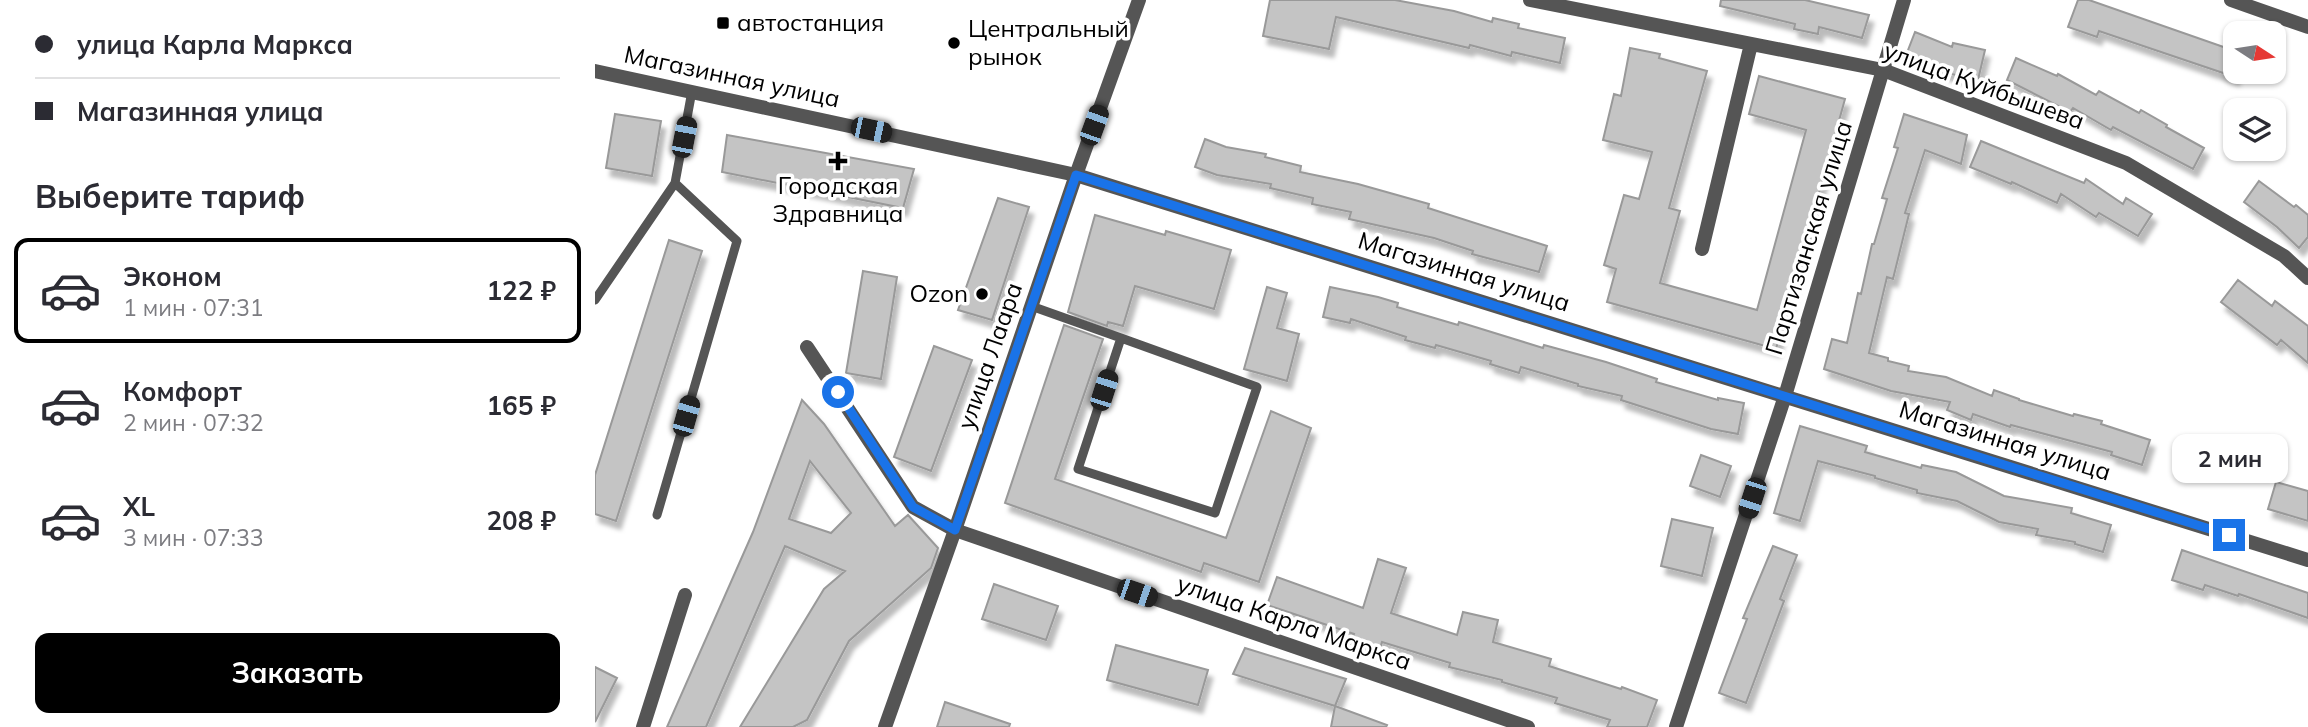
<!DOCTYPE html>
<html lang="ru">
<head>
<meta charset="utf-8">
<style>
  :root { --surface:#fff; --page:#f2f2f3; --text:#2b2b33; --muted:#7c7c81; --line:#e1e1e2; --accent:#000 }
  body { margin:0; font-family:Mulish,sans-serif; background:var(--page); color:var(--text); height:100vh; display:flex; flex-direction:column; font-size:26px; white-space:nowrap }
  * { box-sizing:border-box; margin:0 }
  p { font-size:23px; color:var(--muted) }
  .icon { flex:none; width:38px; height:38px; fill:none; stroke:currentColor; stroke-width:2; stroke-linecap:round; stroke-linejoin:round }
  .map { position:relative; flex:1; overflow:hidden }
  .drawer { display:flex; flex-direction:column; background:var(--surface); width:595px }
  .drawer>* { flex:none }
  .banner { display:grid; align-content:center; height:154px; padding:0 35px; background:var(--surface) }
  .needle { width:46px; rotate:102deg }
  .buttons { position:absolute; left:1628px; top:21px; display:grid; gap:14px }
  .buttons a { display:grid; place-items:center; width:63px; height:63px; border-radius:14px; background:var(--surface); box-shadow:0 2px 5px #0004; font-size:35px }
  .end { position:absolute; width:32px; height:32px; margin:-16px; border:9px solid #1a73e8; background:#fff; box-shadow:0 0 0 4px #fff }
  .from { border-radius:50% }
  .bubble { position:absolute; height:49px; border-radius:14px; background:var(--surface); box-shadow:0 2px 5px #0004; font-size:23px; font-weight:700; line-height:49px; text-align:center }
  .car { position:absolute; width:21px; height:42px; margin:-21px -10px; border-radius:9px; box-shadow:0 0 5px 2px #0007; background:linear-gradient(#222 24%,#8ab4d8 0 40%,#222 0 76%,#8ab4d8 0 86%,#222 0) }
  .banner b { display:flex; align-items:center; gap:24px; height:66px; font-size:26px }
  .banner b+b { border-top:2px solid var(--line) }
  .banner i { width:18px; height:18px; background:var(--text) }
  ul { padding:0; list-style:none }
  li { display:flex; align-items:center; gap:21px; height:105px; margin:0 14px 10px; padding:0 21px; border:4px solid transparent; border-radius:14px }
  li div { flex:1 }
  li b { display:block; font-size:26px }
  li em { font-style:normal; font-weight:700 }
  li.active { border-color:var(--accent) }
  li>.icon { width:63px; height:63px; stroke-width:1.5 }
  h2 { padding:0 35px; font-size:32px; line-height:84px }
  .primary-button { display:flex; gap:14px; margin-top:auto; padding:14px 35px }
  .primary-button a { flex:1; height:80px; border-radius:14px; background:var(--accent); color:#fff; font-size:28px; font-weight:700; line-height:80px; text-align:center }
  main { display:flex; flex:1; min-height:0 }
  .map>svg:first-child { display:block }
  .building { fill:#c4c4c4; stroke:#999; stroke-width:2; fill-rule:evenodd; filter:url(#shadow) }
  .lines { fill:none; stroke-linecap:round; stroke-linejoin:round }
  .service { stroke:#555; stroke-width:9 }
  .minor { stroke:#555; stroke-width:14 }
  .tertiary { stroke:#555; stroke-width:14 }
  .route { stroke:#1a73e8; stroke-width:9 }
  .poi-dot { fill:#000; stroke:#fff; stroke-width:2.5 }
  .labels { text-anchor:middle; stroke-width:7; stroke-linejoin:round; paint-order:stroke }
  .poi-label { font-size:24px; fill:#000; stroke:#fff; text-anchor:start }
  .street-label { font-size:24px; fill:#000; stroke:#fff }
</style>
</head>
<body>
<main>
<section class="drawer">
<div class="banner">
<b><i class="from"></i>улица Карла Маркса</b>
<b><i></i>Магазинная улица</b>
</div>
<h2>Выберите тариф</h2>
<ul>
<li class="active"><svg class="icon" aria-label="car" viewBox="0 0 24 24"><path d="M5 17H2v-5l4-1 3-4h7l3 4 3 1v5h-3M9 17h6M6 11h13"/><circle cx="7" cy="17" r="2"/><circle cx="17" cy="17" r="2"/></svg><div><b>Эконом</b><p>1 мин · 07:31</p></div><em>122 ₽</em></li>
<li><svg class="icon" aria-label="car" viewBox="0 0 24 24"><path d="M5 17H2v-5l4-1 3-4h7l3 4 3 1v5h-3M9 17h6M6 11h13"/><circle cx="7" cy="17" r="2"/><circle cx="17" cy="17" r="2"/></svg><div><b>Комфорт</b><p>2 мин · 07:32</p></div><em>165 ₽</em></li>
<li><svg class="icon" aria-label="car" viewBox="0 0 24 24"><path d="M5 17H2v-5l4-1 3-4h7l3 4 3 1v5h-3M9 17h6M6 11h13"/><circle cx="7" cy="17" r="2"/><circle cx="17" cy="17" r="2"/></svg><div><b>XL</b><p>3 мин · 07:33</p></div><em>208 ₽</em></li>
</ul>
<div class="primary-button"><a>Заказать</a></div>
</section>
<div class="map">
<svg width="1713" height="727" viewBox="0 0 1713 727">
  <defs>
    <filter id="shadow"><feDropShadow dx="4.5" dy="8" stdDeviation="2" flood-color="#0004"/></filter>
  </defs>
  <rect width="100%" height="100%" fill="#fff"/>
  <!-- building -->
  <path class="building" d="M675,0H800L859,11L897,22L898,18L924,24L923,28L970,38L965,63L917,52L916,56L875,45L874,48L741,17L734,49L668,36Z
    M1126,0H1210L1274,15L1267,38L1224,27L1223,34L1199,29L1200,24L1125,6Z
    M1483,0H1494L1640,51V77L1504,31L1502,37L1473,27Z
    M1320,32L1357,47L1358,43L1390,50L1383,80L1352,73L1310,58Z
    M1035,48L1065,54L1064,58L1112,71L1074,208L1085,211L1065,283L1162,310L1211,130L1154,114L1164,76L1250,99L1181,349L1012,302L1021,269L1009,265L1029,195L1044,199L1057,152L1008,140L1019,94L1026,96Z
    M1421,58L1462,76L1463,74L1501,95L1504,91L1544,113L1546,110L1572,125L1571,127L1609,148L1598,169L1518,127L1516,130L1478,108L1475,112L1412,80Z
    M20,114L66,121L57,176L11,168Z
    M1309,114L1372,135L1366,164L1330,150L1310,213L1314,214L1298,279L1292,277L1274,353L1293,358V361L1314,366L1313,371L1351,377L1397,396L1399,390L1424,399V400L1478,416L1479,414L1507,421L1506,424L1555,440L1547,465L1516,455L1517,452L1416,425L1415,427L1378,414L1376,420L1352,410L1355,402L1296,391L1229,369L1237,339L1252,343L1263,293L1266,294L1277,244H1279L1292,199L1287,198L1303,148L1299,147Z
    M132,135L319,169L308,208L127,172Z
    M610,139L631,147L671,154L670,157L706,166L705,172L763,184L834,204L833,208L952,246L944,272L877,254L878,251L839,238L754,219L756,212L717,204L718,198L675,188L676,184L622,175L600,167Z
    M1386,141L1489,183L1491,179L1528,204L1531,198L1557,214L1543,236L1504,213L1501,217L1466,194L1462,203L1417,182L1416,184L1375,167Z
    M1664,181L1699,207L1701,205L1713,215V237L1704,248L1682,227L1649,202Z
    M403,198L434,207L397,320L363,310Z
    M500,215L570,235L571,231L636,250L619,309L540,286L528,326L513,322L512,326L473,312Z
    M74,240L107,251L21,521L0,514V475Z
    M268,271L302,277L286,379L251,373Z
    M1643,280L1677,306L1680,301L1713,326V363L1686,340L1682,345L1626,302Z
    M672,287L692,293L682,328L704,334L692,381L649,369Z
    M735,287L783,297L803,303L802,307L863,325L864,322L948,348L949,345L1011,362L1062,379L1061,382L1123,400V398L1149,403L1143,434L1116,429L1026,400L1027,396L983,386V384L926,367L924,373L895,364L896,361L841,345L840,348L810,340L811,337L756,319L755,323L728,317Z
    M469,325L508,339L460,479L631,538L676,411L716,428L664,582L609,563L606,572L410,503Z
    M339,346L377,360L336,471L299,457Z
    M207,400L229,424L300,526L313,515L343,548L336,568L254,641L212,720L198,727H145L229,589L250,571L190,546L111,727H72L158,532ZM215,461L256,513L236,533L194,519Z
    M1205,426L1272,446L1270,452L1326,468L1327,465L1361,472L1409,496L1477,508L1476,513L1516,525L1508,552L1480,544V542L1441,535L1443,529L1404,522L1362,501L1322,493V490L1280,478V476L1223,461L1205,521L1179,513Z
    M1106,455L1136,466L1125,497L1095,486Z
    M1681,482L1713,491V521L1673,509Z
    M1077,519L1118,528L1107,576L1066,566Z
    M1178,546L1202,555L1185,599L1189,601L1151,703L1124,693L1152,619L1148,618Z
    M1587,550L1713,593V618L1644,594L1643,596L1610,585L1608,590L1577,580Z
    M783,559L811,568L796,613L862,635L868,612L903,620L898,642L956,659L954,666L1026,689L1027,687L1062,700L1052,727H1012L1015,720L960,703L962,698L907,682V680L854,667L855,663L787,642L784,652L756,644L759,634L672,605L682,577L768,608Z
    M399,584L463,606L451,640L387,619Z
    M521,645L613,670L603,705L512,680Z
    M650,648L751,679L740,706L638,674Z
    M0,667L22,678L0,722Z
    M350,702L415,724L414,727H342Z
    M740,706L792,725L791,727H736Z"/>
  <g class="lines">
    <!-- service -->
    <path class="service" d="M0,300L80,183L97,91
      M436,306L526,338L483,469L620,513L662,387L526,338
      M62,515L142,241L80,183"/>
    <!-- minor -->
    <path class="minor" d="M935,0L1288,70L1531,163L1689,256L1713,278
      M1636,0L1713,27
      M0,71L481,175L1713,560
      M481,175L544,0
      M1107,249L1156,44
      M212,347L318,507L360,530L933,727
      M48,727L90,595"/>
    <!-- tertiary -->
    <path class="tertiary" d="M290,727L360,530L481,175
      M1081,727L1190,396L1309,0"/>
  </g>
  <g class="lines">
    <!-- route -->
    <path class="route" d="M243,392L318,507L360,530L481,175L1634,535"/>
  </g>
  <!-- markers -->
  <g class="poi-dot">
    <rect x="121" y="16" width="14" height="14" rx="3.5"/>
    <circle cx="359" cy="43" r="7"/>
    <path d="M239.5 150.5h7v7h7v7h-7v7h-7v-7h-7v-7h7z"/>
    <circle cx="387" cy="294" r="7"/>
  </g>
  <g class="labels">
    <!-- poi labels -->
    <g class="poi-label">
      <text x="142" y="31">автостанция</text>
      <text x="373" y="37">Центральный<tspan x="373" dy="28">рынок</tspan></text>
      <text x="243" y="194" text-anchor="middle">Городская<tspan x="243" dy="28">Здравница</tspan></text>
      <text x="373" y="302" text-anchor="end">Ozon</text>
    </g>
    <!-- street labels -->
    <g class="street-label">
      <text transform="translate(137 77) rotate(12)" y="8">Магазинная улица</text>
      <text transform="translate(1389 86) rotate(20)" y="8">улица Куйбышева</text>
      <text transform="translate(1214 238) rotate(-73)" y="8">Партизанская улица</text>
      <text transform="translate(869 272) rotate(17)" y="8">Магазинная улица</text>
      <text transform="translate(395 356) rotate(-71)" y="8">улица Лаара</text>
      <text transform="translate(1410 441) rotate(17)" y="8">Магазинная улица</text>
      <text transform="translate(699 623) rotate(19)" y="8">улица Карла Маркса</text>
    </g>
  </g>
</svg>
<div class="buttons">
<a><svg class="needle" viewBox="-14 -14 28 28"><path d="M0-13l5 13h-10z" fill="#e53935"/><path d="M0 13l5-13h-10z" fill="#7c7c81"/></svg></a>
<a><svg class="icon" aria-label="layers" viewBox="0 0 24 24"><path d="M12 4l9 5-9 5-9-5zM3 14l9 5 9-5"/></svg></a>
</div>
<i class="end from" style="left:243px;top:392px"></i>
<i class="end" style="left:1634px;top:535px"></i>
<div class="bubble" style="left:1577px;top:434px;width:116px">2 мин</div>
<i class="car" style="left:499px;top:125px;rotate:20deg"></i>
<i class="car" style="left:276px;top:130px;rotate:102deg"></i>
<i class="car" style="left:89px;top:137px;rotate:11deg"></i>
<i class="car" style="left:509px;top:390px;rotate:18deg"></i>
<i class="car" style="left:91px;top:416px;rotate:16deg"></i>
<i class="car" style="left:1157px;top:498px;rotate:198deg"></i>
<i class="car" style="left:542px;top:593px;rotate:109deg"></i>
</div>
</main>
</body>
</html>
